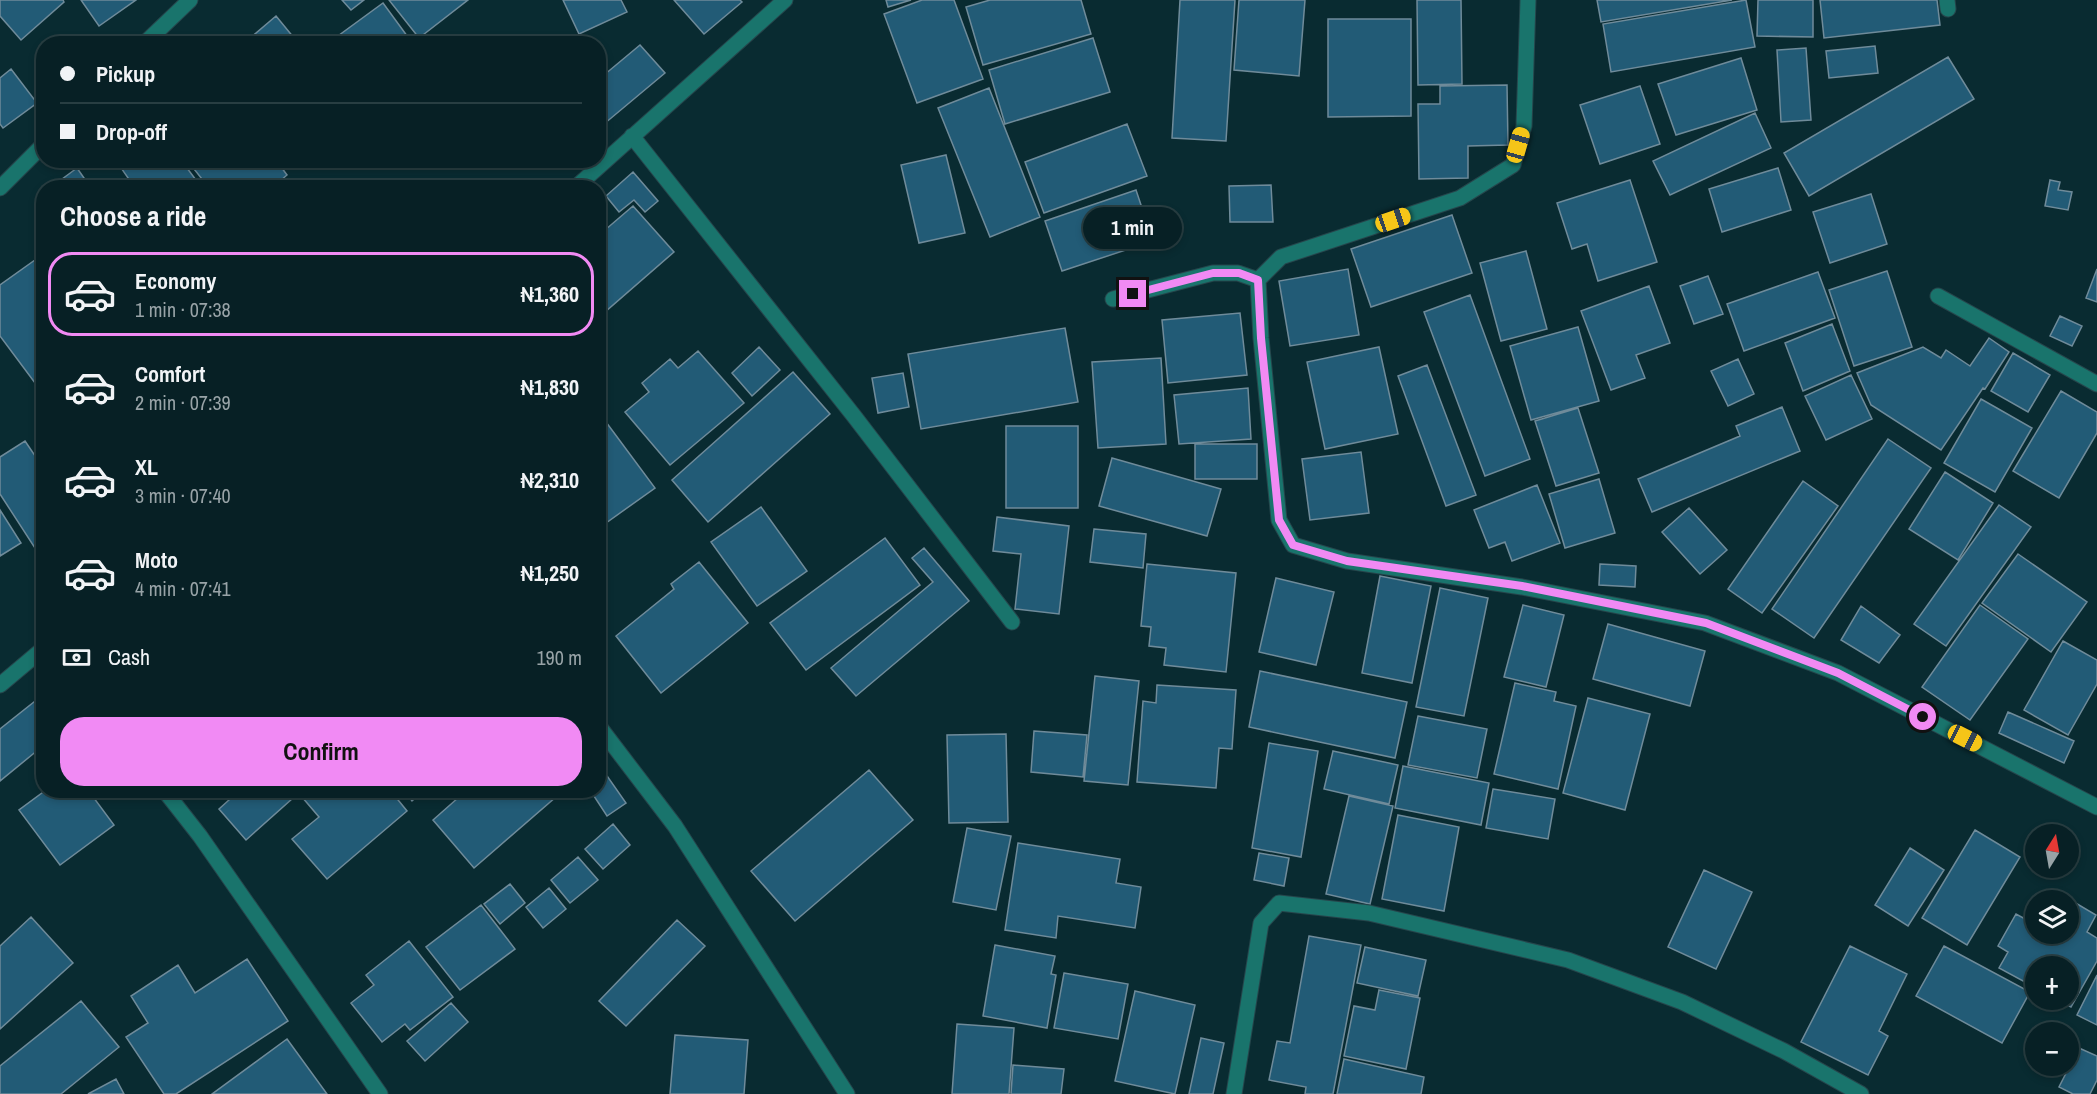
<!DOCTYPE html>
<html lang="en">
<head>
<meta charset="utf-8">
<style>
  :root { --surface:#072025; --page:#152d32; --text:#f1f3f6; --muted:#98a3a7; --line:#283e42; --accent:#f18af4 }
  body { margin:0; font-family:"Archivo Narrow",sans-serif; background:var(--page); color:var(--text); height:100vh; display:flex; flex-direction:column; font-size:22px; white-space:nowrap }
  * { box-sizing:border-box; margin:0 }
  p { font-size:20px; color:var(--muted) }
  .icon { flex:none; width:33px; height:33px; fill:none; stroke:currentColor; stroke-width:2; stroke-linecap:round; stroke-linejoin:round }
  .map { position:relative; flex:1; overflow:hidden }
  .drawer { position:absolute; left:36px; top:180px; width:570px; height:618px; display:flex; flex-direction:column; background:var(--surface); border-radius:24px; box-shadow:0 3px 9px #0003,0 0 0 2px var(--line) }
  .drawer>* { flex:none }
  .guide { position:absolute; left:36px; top:36px; width:570px; height:132px; border-radius:24px; box-shadow:0 3px 9px #0003,0 0 0 2px var(--line); display:grid; align-content:center; height:132px; padding:0 24px; background:var(--surface) }
  .needle { width:39px; rotate:11deg }
  .buttons { position:absolute; left:2025px; top:824px; display:grid; gap:12px }
  .buttons a { display:grid; place-items:center; width:54px; height:54px; border-radius:50%; background:var(--surface); box-shadow:0 3px 9px #0003,0 0 0 2px var(--line); font-size:30px }
  .end { position:absolute; width:27px; height:27px; margin:-14px; border:8px solid #f18af4; background:#111; box-shadow:0 0 0 3px #111 }
  .from { border-radius:50% }
  .bubble { position:absolute; height:42px; border-radius:21px; background:var(--surface); box-shadow:0 3px 9px #0003,0 0 0 2px var(--line); font-size:20px; font-weight:800; line-height:42px; text-align:center }
  .car { position:absolute; width:18px; height:36px; margin:-18px -9px; border-radius:8px; box-shadow:0 0 4px 2px #0007; background:linear-gradient(#f5c518 24%,#345 0 40%,#f5c518 0 76%,#345 0 86%,#f5c518 0) }
  .guide b { display:flex; align-items:center; gap:21px; height:57px; font-size:22px }
  .guide b+b { border-top:2px solid var(--line) }
  .guide i { width:15px; height:15px; background:var(--text) }
  ul { padding:0; list-style:none }
  li { display:flex; align-items:center; gap:18px; height:84px; margin:0 12px 9px; padding:0 12px; border:3px solid transparent; border-radius:24px }
  li div { flex:1 }
  li b { display:block; font-size:22px }
  li em { font-style:normal; font-weight:800 }
  li.current { border-color:var(--accent) }
  li>.icon { width:54px; height:54px; stroke-width:1.5 }
  h2 { padding:0 24px; font-size:27px; line-height:72px }
  .pay { display:flex; align-items:center; gap:15px; height:66px; padding:0 24px; font-size:22px }
  .pay p { margin-inline-start:auto }
  .cta { display:flex; gap:12px; margin-top:auto; padding:12px 24px }
  .cta a { flex:1; height:69px; border-radius:24px; background:var(--accent); color:#111; font-size:24px; font-weight:800; line-height:69px; text-align:center }
  .map>svg:first-child { display:block }
  .building { fill:#225b76; stroke:#6f8b9a; stroke-width:1.5 }
  .lines { fill:none; stroke-linecap:round; stroke-linejoin:round }
  .service-casing { stroke:#26464c; stroke-width:17 }
  .minor-casing { stroke:#26464c; stroke-width:17 }
  .service { stroke:#19746c; stroke-width:15 }
  .minor { stroke:#19746c; stroke-width:15 }
  .route { stroke:#f18af4; stroke-width:8 }
</style>
</head>
<body>
<div class="map">
<svg width="2097" height="1094" viewBox="0 0 2097 1094">
  <rect width="100%" height="100%" fill="#092b31"/>
  <!-- building -->
  <path class="building" d="M0,0H63L64,2L21,40L0,16Z
    M81,0H136L99,26Z
    M342,0H364L351,10Z
    M389,0H468L419,38Z
    M563,0H621L627,12L579,34Z
    M674,0H740L742,2L704,34Z
    M886,0H911L888,7Z
    M922,0H954L983,79L917,103L884,14Z
    M990,0H1081L1091,34L983,65L966,7Z
    M1180,0H1235L1226,141L1172,138Z
    M1239,0H1305L1299,76L1234,70Z
    M1417,0H1461L1462,84L1418,85Z
    M1597,0H1732L1601,22Z
    M1746,0L1755,47L1611,72L1603,24Z
    M1758,0H1813V37L1757,36Z
    M1820,0H1937L1940,25L1824,38Z
    M383,3L413,44H327Z
    M276,16L299,44H243Z
    M1328,19H1411V116L1328,117Z
    M1093,38L1110,92L1005,124L989,70Z
    M640,45L665,73L598,129V80Z
    M1875,46L1878,73L1829,78L1826,51Z
    M1806,48L1811,120L1781,122L1777,50Z
    M1948,57L1974,99L1809,196L1784,153Z
    M1741,58L1757,110L1676,135L1658,84Z
    M11,69L37,103L3,128L0,124V78Z
    M1507,85L1508,145L1468,146V178L1419,179L1418,104H1440V86Z
    M1640,86L1660,144L1600,164L1580,105Z
    M989,88L1040,217L990,237L938,108Z
    M1755,113L1771,148L1670,195L1653,161Z
    M1127,124L1147,176L1044,213L1025,162Z
    M946,155L965,233L919,243L901,165Z
    M125,160H181L202,188H135L119,165Z
    M187,160H276L287,175L272,188H209Z
    M77,168L91,188H50Z
    M1778,168L1791,210L1722,232L1709,189Z
    M633,172L658,201L645,212L634,200L619,212L606,196Z
    M1630,180L1657,262L1598,281L1587,244L1572,249L1557,203Z
    M2050,180L2060,182L2058,190L2072,192L2068,210L2045,206Z
    M1271,185L1273,222H1230L1229,186Z
    M1136,190L1153,241L1062,271L1045,221Z
    M1871,194L1887,244L1830,263L1813,212Z
    M633,206L674,252L598,318V236Z
    M1452,215L1472,273L1371,307L1351,249Z
    M1526,251L1547,329L1501,341L1480,263Z
    M35,260L44,271V389L41,391L0,336V285Z
    M1348,269L1359,335L1290,346L1279,281Z
    M2097,269V302L2086,298Z
    M1887,271L1912,347L1854,366L1829,290Z
    M1818,272L1835,318L1744,351L1727,304Z
    M1708,276L1723,314L1694,324L1680,286Z
    M1649,286L1670,343L1636,355L1645,378L1611,390L1581,311Z
    M1470,295L1530,459L1485,476L1424,312Z
    M1240,313L1247,375L1168,383L1162,320Z
    M2060,316L2082,326L2072,346L2050,336Z
    M1832,324L1850,371L1803,391L1785,343Z
    M1578,327L1599,401L1531,420L1510,346Z
    M1065,328L1078,402L921,429L908,354Z
    M1989,338L2009,352L1985,389L1983,388L1941,450L1871,405L1857,373L1923,347L1941,358L1946,350L1970,366Z
    M759,347L780,370L752,396L732,373Z
    M1379,347L1398,434L1325,449L1307,362Z
    M698,351L744,403L670,465L625,412L649,392L642,383L670,359L678,368Z
    M2013,353L2050,375L2028,412L1991,391Z
    M1161,358L1166,444L1098,448L1092,362Z
    M1738,359L1754,394L1728,406L1711,371Z
    M1427,365L1476,495L1446,506L1398,376Z
    M793,372L830,414L708,522L672,480Z
    M903,373L909,407L878,413L872,378Z
    M1851,375L1872,419L1826,440L1805,396Z
    M1248,388L1251,439L1179,444L1174,395Z
    M2061,391L2097,412V433L2059,498L2013,471Z
    M1981,399L2032,428L1995,492L1944,463Z
    M1782,407L1800,451L1652,512L1638,479L1740,436L1736,426Z
    M1578,408L1599,473L1556,486L1535,421Z
    M606,422L655,488L606,523L598,513V428Z
    M1006,426H1078V508H1006Z
    M1888,439L1931,468L1814,638L1772,609Z
    M25,441L44,469V562L0,494V457Z
    M1195,444H1257V479H1195Z
    M1361,452L1369,513L1310,520L1302,459Z
    M1112,458L1221,489L1207,536L1099,506Z
    M1945,472L1993,503L1958,560L1909,529Z
    M1599,479L1615,533L1565,548L1549,494Z
    M1803,481L1838,506L1762,613L1728,589Z
    M1537,485L1560,543L1512,561L1505,542L1489,548L1474,510Z
    M1999,505L2031,527L1946,646L1914,624Z
    M761,507L807,571L757,606L711,542Z
    M1689,508L1727,550L1700,574L1662,532Z
    M0,510L21,543L0,556Z
    M997,517L1069,526L1059,614L1015,609L1021,554L993,551Z
    M1094,529L1146,534L1143,568L1090,562Z
    M885,538L920,585L806,670L770,623Z
    M924,548L969,601L856,696L831,668L933,582L912,558Z
    M2018,554L2087,602L2051,652L1982,603Z
    M699,562L748,623L661,693L616,636L674,589L671,584Z
    M1147,564L1236,573L1226,672L1164,665L1166,648L1149,646L1151,627L1141,626Z
    M1600,564L1636,566L1635,587L1599,585Z
    M1380,576L1431,586L1412,683L1362,673Z
    M1276,578L1334,592L1316,665L1259,652Z
    M1440,588L1488,598L1464,716L1416,707Z
    M1523,605L1564,615L1546,687L1504,677Z
    M1980,605L2028,639L1970,720L1922,687Z
    M1861,606L1900,635L1879,663L1841,640Z
    M1608,624L1705,651L1690,706L1593,679Z
    M2063,641L2097,660V684L2068,735L2024,710Z
    M1260,671L1407,702L1395,758L1249,727Z
    M1095,676L1139,681L1128,785L1084,781Z
    M1515,683L1556,692L1554,701L1576,706L1558,789L1494,774Z
    M1157,685L1236,690L1232,749L1219,748L1216,788L1137,782L1143,701L1156,703Z
    M44,694V745L0,781V729Z
    M1588,698L1650,714L1625,810L1563,793Z
    M2008,712L2074,741L2064,763L1999,733Z
    M1418,716L1487,729L1477,778L1408,765Z
    M1034,731L1087,735L1083,777L1031,772Z
    M1006,734L1008,822L949,823L947,735Z
    M1269,743L1318,751L1301,857L1252,848Z
    M1333,751L1398,765L1389,804L1324,789Z
    M598,763L626,803L607,816L590,790H598Z
    M1403,766L1489,783L1481,825L1395,808Z
    M869,770L913,820L795,921L751,871Z
    M1493,789L1555,799L1548,839L1486,828Z
    M46,790H88L114,825L60,865L19,810Z
    M240,790H302L246,840L219,809Z
    M310,790H390L407,811L327,879L292,839L319,817L302,797Z
    M404,790H424L412,801Z
    M467,790H564L474,868L433,820Z
    M1349,796L1393,806L1370,904L1326,894Z
    M1398,815L1459,827L1444,911L1382,899Z
    M613,824L630,845L603,869L585,849Z
    M967,828L1011,836L996,910L953,902Z
    M1975,830L2020,857L1967,945L1922,918Z
    M1018,843L1120,859L1116,883L1141,887L1135,928L1058,916L1056,938L1005,930Z
    M1910,848L1944,870L1908,926L1875,905Z
    M1259,853L1289,858L1284,886L1254,880Z
    M578,857L598,880L570,903L551,880Z
    M1704,870L1752,892L1716,969L1668,947Z
    M510,884L525,903L500,924L484,904Z
    M549,888L566,909L543,928L526,907Z
    M2062,895L2096,915L2087,932L2097,938V961L2071,1007L2055,999H2068V966H2036V988L1999,968L2008,952L1998,946L2016,914L2027,920L2036,905V933H2068V900H2059Z
    M481,905L515,949L460,990L426,947Z
    M31,917L73,963L0,1029V946Z
    M677,920L705,946L626,1026L599,1001Z
    M1309,936L1361,945L1333,1094H1305L1306,1087L1269,1080L1277,1041L1290,1043Z
    M409,941L453,997L410,1030L405,1024L382,1042L351,1003L374,985L366,975Z
    M995,945L1055,956L1051,974L1056,975L1047,1028L983,1016Z
    M1850,946L1907,974L1879,1031L1888,1036L1868,1075L1801,1042Z
    M1944,946L2030,992L2002,1043L1916,996Z
    M1365,947L1426,960L1418,996L1357,983Z
    M247,959L288,1021L176,1094H164L126,1037L148,1023L131,996L178,965L195,993Z
    M1064,973L1128,984L1118,1039L1054,1028Z
    M2097,975V1025L2077,1015Z
    M1379,990L1420,998L1406,1069L1344,1056L1354,1006L1375,1010Z
    M1135,991L1195,1005L1175,1094L1115,1081Z
    M81,1001L119,1047L61,1094H0V1066Z
    M451,1003L468,1022L425,1061L407,1041Z
    M957,1024L1014,1028L1009,1094H952Z
    M675,1035L748,1040L744,1094H670Z
    M1201,1038L1224,1043L1213,1094H1189Z
    M287,1039L327,1094H212Z
    M2079,1048L2097,1056V1080L2090,1094H2073L2059,1087Z
    M1344,1059L1424,1077L1421,1094H1337Z
    M1013,1065L1064,1069L1061,1094H1011Z
    M116,1079L124,1094H88Z"/>
  <g class="lines">
    <!-- service casing -->
    <g class="service-casing">
      <path id="service" d="M1113,299L1213,273H1238L1258,280"/>
    </g>
    <!-- minor casing -->
    <g class="minor-casing">
      <path id="minor" d="M1528,0L1524,126L1513,165L1460,198L1281,257L1258,280L1261,338L1279,520L1293,545L1347,561L1522,587L1705,623L1838,673L2097,807
        M1947,0L1948,9
        M144,44L190,0
        M632,136L854,416L1012,622
        M0,188L44,144
        M575,188L785,0
        M1938,296L2097,384
        M0,685L44,648
        M598,725L675,826L847,1094
        M164,790L200,836L380,1094
        M1234,1094L1261,923L1279,903L1369,913L1568,960L1682,1002L1784,1051L1861,1094"/>
    </g>
    <!-- service -->
    <use href="#service" class="service"/>
    <!-- minor -->
    <use href="#minor" class="minor"/>
  </g>
  <g class="lines">
    <!-- route -->
    <path class="route" d="M1133,294L1213,273H1239L1258,280L1261,338L1279,520L1293,545L1347,561L1522,586L1706,623L1838,673L1923,717"/>
  </g>
</svg>
<div class="buttons">
<a><svg class="needle" viewBox="-14 -14 28 28"><path d="M0-13l5 13h-10z" fill="#e53935"/><path d="M0 13l5-13h-10z" fill="#98a3a7"/></svg></a>
<a><svg class="icon" aria-label="layers" viewBox="0 0 24 24"><path d="M12 4l9 5-9 5-9-5zM3 14l9 5 9-5"/></svg></a>
<a>+</a>
<a>−</a>
</div>
<i class="end from" style="left:1923px;top:717px"></i>
<i class="end" style="left:1133px;top:294px"></i>
<div class="bubble" style="left:1083px;top:207px;width:99px">1 min</div>
<i class="car" style="left:1518px;top:145px;rotate:16deg"></i>
<i class="car" style="left:1393px;top:220px;rotate:71deg"></i>
<i class="car" style="left:1965px;top:738px;rotate:117deg"></i>
<div class="guide">
<b><i class="from"></i>Pickup</b>
<b><i></i>Drop-off</b>
</div>
<section class="drawer">
<h2>Choose a ride</h2>
<ul>
<li class="current"><svg class="icon" aria-label="car" viewBox="0 0 24 24"><path d="M5 17H2v-5l4-1 3-4h7l3 4 3 1v5h-3M9 17h6M6 11h13"/><circle cx="7" cy="17" r="2"/><circle cx="17" cy="17" r="2"/></svg><div><b>Economy</b><p>1 min · 07:38</p></div><em>₦1,360</em></li>
<li><svg class="icon" aria-label="car" viewBox="0 0 24 24"><path d="M5 17H2v-5l4-1 3-4h7l3 4 3 1v5h-3M9 17h6M6 11h13"/><circle cx="7" cy="17" r="2"/><circle cx="17" cy="17" r="2"/></svg><div><b>Comfort</b><p>2 min · 07:39</p></div><em>₦1,830</em></li>
<li><svg class="icon" aria-label="car" viewBox="0 0 24 24"><path d="M5 17H2v-5l4-1 3-4h7l3 4 3 1v5h-3M9 17h6M6 11h13"/><circle cx="7" cy="17" r="2"/><circle cx="17" cy="17" r="2"/></svg><div><b>XL</b><p>3 min · 07:40</p></div><em>₦2,310</em></li>
<li><svg class="icon" aria-label="car" viewBox="0 0 24 24"><path d="M5 17H2v-5l4-1 3-4h7l3 4 3 1v5h-3M9 17h6M6 11h13"/><circle cx="7" cy="17" r="2"/><circle cx="17" cy="17" r="2"/></svg><div><b>Moto</b><p>4 min · 07:41</p></div><em>₦1,250</em></li>
</ul>
<div class="pay"><svg class="icon" aria-label="cash" viewBox="0 0 24 24"><path d="M3 7h18v10H3z"/><circle cx="12" cy="12" r="2"/></svg>Cash<p>190 m</p></div>
<div class="cta"><a>Confirm</a></div>
</section>
</div>
</body>
</html>
